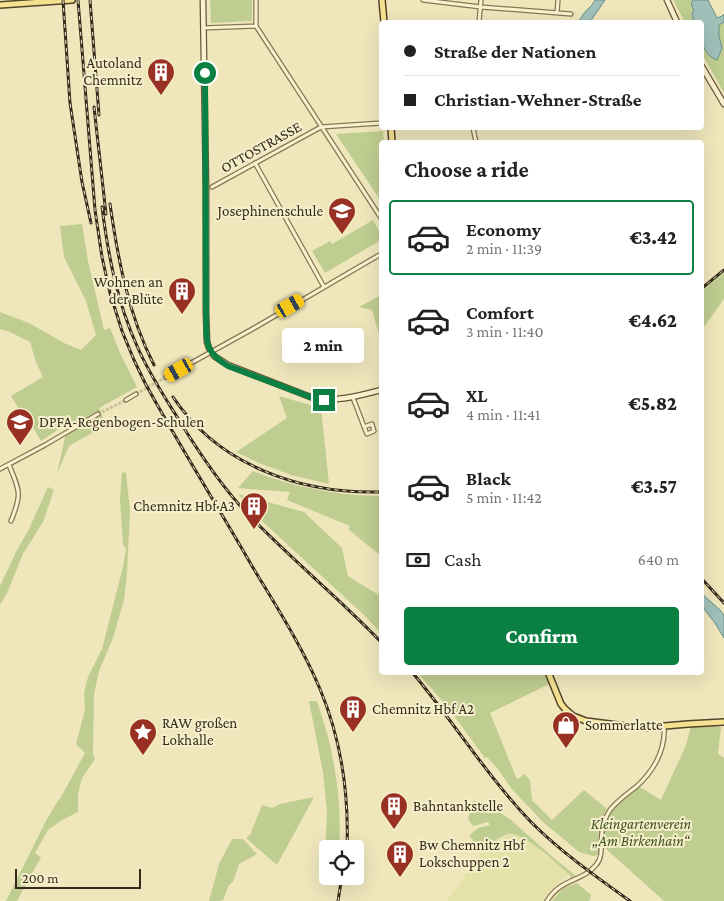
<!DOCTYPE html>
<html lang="en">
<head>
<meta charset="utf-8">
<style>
  :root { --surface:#fff; --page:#f2f2f2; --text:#222; --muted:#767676; --line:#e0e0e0; --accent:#0b8043 }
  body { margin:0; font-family:"Crimson Pro",serif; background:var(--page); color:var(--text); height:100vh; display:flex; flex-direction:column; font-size:19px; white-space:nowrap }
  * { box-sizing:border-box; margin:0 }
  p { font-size:16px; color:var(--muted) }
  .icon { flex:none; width:28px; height:28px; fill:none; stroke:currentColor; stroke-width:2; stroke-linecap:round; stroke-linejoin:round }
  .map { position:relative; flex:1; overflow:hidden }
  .details { position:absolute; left:379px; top:140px; width:325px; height:535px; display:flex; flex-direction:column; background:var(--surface); border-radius:5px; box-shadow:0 5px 20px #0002 }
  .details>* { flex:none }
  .hud { position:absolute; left:379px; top:20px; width:325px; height:110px; border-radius:5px; box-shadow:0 5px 20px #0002; display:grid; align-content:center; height:110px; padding:0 25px; background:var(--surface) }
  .buttons { position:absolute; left:319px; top:840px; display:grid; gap:10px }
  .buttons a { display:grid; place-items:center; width:45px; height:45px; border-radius:5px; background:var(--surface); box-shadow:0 5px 20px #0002; font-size:25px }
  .scale { position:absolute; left:15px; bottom:12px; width:126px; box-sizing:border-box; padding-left:5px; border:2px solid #362b1b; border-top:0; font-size:14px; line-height:18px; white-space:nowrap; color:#362b1b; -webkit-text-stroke:4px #f6efcc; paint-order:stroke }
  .end { position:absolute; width:22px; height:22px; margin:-11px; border:6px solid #0b8043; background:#fff; box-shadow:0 0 0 2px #fff }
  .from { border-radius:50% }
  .bubble { position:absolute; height:35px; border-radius:5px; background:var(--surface); box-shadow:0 5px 20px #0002; font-size:16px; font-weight:800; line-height:35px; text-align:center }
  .car { position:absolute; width:15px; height:30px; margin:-15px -8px; border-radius:6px; box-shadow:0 0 4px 1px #0007; background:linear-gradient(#f5c518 24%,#345 0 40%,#f5c518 0 76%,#345 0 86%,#f5c518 0) }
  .hud b { display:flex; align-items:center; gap:18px; height:48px; font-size:19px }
  .hud b+b { border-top:1px solid var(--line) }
  .hud i { width:12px; height:12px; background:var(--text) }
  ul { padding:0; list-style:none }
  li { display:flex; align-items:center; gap:15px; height:75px; margin:0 10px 8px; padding:0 15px; border:2px solid transparent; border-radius:5px }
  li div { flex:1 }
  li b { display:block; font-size:19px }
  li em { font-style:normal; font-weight:800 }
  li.on { border-color:var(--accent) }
  li>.icon { width:45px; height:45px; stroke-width:1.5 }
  h2 { padding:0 25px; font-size:22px; line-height:60px }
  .pay { display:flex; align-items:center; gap:12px; height:55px; padding:0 25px; font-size:19px }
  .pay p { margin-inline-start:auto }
  .action { display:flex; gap:10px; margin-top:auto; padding:10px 25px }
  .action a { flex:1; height:58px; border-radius:5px; background:var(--accent); color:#fff; font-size:20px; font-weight:800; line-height:58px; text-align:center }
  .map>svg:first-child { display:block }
  .farmland { fill:#e5e2a9 }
  .green { fill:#bfcd90 }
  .water { fill:#a0c0ba; stroke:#688e89 }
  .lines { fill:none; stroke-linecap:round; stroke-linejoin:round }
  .minor-tunnel { stroke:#cac19c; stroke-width:3; stroke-dasharray:3 1.5; stroke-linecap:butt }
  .minor-casing { stroke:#877655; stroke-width:5.5 }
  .secondary-casing { stroke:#695638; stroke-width:7 }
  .primary-casing { stroke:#54432a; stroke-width:8 }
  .minor { stroke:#faf2cf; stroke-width:3 }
  .secondary { stroke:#faf2cf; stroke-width:4.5 }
  .primary { stroke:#f5e291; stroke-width:5 }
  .rail-casing { stroke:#362b1b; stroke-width:3 }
  .rail { stroke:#f6efcc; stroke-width:1; stroke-dasharray:4; stroke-linecap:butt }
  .route { stroke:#0b8043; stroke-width:6 }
  .labels { text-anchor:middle; stroke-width:4; stroke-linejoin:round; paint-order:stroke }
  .poi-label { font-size:15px; fill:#362b1b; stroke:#f6efcc; text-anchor:start }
  .street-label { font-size:15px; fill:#362b1b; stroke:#f6efcc }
  .park-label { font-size:15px; font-style:italic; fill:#405320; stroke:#f6efcc }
</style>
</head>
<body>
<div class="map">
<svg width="724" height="901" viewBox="0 0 724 901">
  <rect width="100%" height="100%" fill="#efe6bc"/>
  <!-- farmland -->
  <path class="farmland" d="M507,834L519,836L535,846L569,874L548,892L543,901H447L481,852L492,843Z"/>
  <!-- green -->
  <path class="green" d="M213,0H252V21L211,23L210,1Z
    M673,0H693L692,3C694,10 693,15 694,22H685Z
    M724,22V93L701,52V40L706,51L722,48L719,36V24Z
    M383,131L384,142H381V201L336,134Z
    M373,220L381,234V240L325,273L312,251L330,241L332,244Z
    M82,224L88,261L104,330L110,328L121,355L137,387L99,408L103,417L97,430L69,446L57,474L68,423L41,441L27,417L23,416L11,396L43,377L36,362L30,342L10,332L0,329V312L29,323L64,343L81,350L96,335L86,301L64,257L60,226Z
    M724,273V299L701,331V292Z
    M381,295V342L372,310L359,307Z
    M279,396L321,408L329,484L291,475L259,463L236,452L287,418Z
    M253,471C284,483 313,490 346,494C358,495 370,496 381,496V556L349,530L350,526L287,500L290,492L238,488Z
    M122,472L126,473L130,510L127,574L124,600L113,638L99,671L94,694L93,754L95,759L82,778L78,794V812L62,820L48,830L35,853L41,857L17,901H6L47,819L59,799H60L85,753L76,744L85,710L84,693L88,677L102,649L123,567L126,548L123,545L120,500Z
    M48,487L54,490L43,522L23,554L7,593L0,605V586L17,550L29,529Z
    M238,494L304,512L342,548L348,576L377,594L381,595V633L364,615L263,522Z
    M418,673H544L549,684L490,713L516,777L518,779L524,774L530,780L532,800L552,820L584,790L607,809C597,825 598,836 599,853L597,855L593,856L579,852L542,821L511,788L497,768L487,757L485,758L449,709Z
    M309,701H317C323,720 330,740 333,760C339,789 341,819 339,849H328L327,872H324L327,811L323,772Z
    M691,726L721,727L718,754L724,758V901H664L604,847C601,813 616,807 640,787L661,800L686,745Z
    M314,797L277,865L246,838L250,835L262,805L272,808L280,804Z
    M473,801L484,802L511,820L548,853L576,876L571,878L569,874C557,864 523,831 507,834C500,836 487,847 481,852L471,844L473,840L469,836L478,828L490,825L488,822L473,826L468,819Z
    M232,839H243L257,854L239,864L233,882L229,885L223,900L219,901H209L219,864Z
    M577,883L591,895L589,901H552L562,889Z"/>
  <!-- water -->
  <path class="water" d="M595,0H605L590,22H578L585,12L592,5Z
    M693,0H708L717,18L722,16L724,14V22L719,25V36L722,48L717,60C701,54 701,37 701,22H694L692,14L694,10C691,6 691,4 693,0Z
    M701,593L720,610L724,615V638L715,623L701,605Z"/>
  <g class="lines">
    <!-- minor-tunnel -->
    <path class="minor-tunnel" d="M136,394L166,377
      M98,414L126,400"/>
    <!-- minor casing -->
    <g class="minor-casing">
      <path id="minor" d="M423,0L481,7L571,14
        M557,13L558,0
        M479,22L481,0
        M256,26L381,218
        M256,26V0
        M203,28L256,26
        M473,128L476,142
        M255,163L324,287
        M212,187L321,127L381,123
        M166,377L256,327L381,254
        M353,398C358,410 362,422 367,434L374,431L372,424L364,427
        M126,400L136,394
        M9,465C20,491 22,494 11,521
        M0,469L45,445L98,414
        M547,901C561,878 582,882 596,865C604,856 600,843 602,832C603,824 606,816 610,810C617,801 627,794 636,787C653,772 666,750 664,726"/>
    </g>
    <!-- secondary casing -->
    <g class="secondary-casing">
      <path id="secondary" d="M203,0L206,190V313L207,342L209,348L214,356L228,365L313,398C337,402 358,396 381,390
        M667,0L677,22
        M701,65L724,104"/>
    </g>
    <!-- primary casing -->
    <g class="primary-casing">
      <path id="primary" d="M382,0L384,22
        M0,5L72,0
        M391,128L392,142
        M548,672L561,704L565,709L573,716L586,721L641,728L688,724L724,722"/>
    </g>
    <!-- minor -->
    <use href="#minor" class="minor"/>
    <!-- secondary -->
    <use href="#secondary" class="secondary"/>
    <!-- primary -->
    <use href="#primary" class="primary"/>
    <!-- rail casing -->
    <g class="rail-casing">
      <path id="rail" d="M63,0L70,103L82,182L91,223
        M78,0L95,210L102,257L110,293L122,331L134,360L145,383C179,445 217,505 252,566C276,606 302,646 320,689C341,739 349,795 347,849
        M90,0L99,115
        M94,107L106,214
        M110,204C118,259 128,314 154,365
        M102,207C108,254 117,302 137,346C149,374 166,399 182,425C200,454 219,482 242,508C286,555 337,596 381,642
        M701,289L724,270
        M173,397C219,466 301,494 381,492
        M701,578L724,603
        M412,672C453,721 487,776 531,822C561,852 595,876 630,901
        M338,901L342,876"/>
    </g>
    <!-- rail -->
    <use href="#rail" class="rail"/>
  </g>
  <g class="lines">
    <!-- route -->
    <path class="route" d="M205,73L206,313C207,340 202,350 228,366L313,398L324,400"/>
  </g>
  <!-- icons -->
  <defs>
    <g id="building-pin" transform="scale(1.4375)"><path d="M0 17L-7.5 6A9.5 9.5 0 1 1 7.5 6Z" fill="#983023" stroke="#f6efcc"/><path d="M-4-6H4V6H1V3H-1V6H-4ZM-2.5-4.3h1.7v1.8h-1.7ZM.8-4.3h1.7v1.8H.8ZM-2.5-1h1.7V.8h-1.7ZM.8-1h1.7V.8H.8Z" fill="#fff"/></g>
    <g id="school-pin" transform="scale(1.4375)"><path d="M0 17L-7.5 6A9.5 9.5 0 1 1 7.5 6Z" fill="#983023" stroke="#f6efcc"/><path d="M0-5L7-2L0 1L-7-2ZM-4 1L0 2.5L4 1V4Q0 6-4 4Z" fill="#fff"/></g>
    <g id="shop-pin" transform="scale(1.4375)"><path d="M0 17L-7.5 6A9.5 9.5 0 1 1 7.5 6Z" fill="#983023" stroke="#f6efcc"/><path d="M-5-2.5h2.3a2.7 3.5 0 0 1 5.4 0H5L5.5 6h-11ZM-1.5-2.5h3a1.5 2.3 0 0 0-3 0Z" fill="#fff"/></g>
    <g id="sight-pin" transform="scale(1.4375)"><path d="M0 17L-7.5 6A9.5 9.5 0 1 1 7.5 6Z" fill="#983023" stroke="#f6efcc"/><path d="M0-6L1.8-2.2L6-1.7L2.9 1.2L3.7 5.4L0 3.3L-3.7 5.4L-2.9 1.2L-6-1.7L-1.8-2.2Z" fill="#fff"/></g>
  </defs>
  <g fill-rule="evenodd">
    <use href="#building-pin" x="161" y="72"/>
    <use href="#school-pin" x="342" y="211"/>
    <use href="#building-pin" x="182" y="291"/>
    <use href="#school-pin" x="20" y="422"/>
    <use href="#building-pin" x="254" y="506"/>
    <use href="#building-pin" x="353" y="709"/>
    <use href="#shop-pin" x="566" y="725"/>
    <use href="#sight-pin" x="143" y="732"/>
    <use href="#building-pin" x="394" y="806"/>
    <use href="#building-pin" x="400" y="854"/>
  </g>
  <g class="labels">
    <!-- poi labels -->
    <g class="poi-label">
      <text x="142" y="68" text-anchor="end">Autoland<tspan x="142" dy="17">Chemnitz</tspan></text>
      <text x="323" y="216" text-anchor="end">Josephinenschule</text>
      <text x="163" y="287" text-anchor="end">Wohnen an<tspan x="163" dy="17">der Blüte</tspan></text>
      <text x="39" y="427">DPFA-Regenbogen-Schulen</text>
      <text x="235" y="511" text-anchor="end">Chemnitz Hbf A3</text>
      <text x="372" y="714">Chemnitz Hbf A2</text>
      <text x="162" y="728">RAW großen<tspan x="162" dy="17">Lokhalle</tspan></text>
      <text x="585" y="730">Sommerlatte</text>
      <text x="413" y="811">Bahntankstelle</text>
      <text x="419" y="850">Bw Chemnitz Hbf<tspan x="419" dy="17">Lokschuppen 2</tspan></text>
    </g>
    <!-- street labels -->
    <g class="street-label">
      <text transform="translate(261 147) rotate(-29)" y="5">OTTOSTRASSE</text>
    </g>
    <!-- park labels -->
    <g class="park-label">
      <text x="641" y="829">Kleingartenverein<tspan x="641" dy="17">„Am Birkenhain“</tspan></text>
    </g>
  </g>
</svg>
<div class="buttons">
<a><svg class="icon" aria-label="locate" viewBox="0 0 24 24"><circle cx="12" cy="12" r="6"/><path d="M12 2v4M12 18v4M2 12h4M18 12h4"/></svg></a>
</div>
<div class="scale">200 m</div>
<i class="end from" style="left:205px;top:73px"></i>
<i class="end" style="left:324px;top:400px"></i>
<div class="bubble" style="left:282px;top:328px;width:82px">2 min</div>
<i class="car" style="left:290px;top:306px;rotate:60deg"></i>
<i class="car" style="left:179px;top:370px;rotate:241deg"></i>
<div class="hud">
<b><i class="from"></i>Straße der Nationen</b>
<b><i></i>Christian-Wehner-Straße</b>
</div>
<section class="details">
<h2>Choose a ride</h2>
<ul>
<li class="on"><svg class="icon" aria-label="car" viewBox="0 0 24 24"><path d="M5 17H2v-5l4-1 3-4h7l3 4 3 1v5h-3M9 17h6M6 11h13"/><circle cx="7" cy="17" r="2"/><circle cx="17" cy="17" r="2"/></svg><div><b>Economy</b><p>2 min · 11:39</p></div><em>€3.42</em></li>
<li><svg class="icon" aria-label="car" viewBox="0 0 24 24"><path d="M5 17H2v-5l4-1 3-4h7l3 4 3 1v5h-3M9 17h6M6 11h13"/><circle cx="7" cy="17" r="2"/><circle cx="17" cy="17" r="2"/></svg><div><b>Comfort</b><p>3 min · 11:40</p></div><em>€4.62</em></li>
<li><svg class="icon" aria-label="car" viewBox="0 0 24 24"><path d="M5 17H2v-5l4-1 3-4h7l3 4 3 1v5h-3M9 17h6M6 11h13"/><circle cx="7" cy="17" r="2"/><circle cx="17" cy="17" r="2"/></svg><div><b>XL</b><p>4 min · 11:41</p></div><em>€5.82</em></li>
<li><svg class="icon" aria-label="car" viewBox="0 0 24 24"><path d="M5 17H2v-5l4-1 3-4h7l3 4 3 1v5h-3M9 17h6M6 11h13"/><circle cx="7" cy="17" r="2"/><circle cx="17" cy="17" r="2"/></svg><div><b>Black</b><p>5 min · 11:42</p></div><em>€3.57</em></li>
</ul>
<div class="pay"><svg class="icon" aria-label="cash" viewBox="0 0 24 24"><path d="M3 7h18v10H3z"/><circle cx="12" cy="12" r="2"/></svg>Cash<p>640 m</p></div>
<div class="action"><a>Confirm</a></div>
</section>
</div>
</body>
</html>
